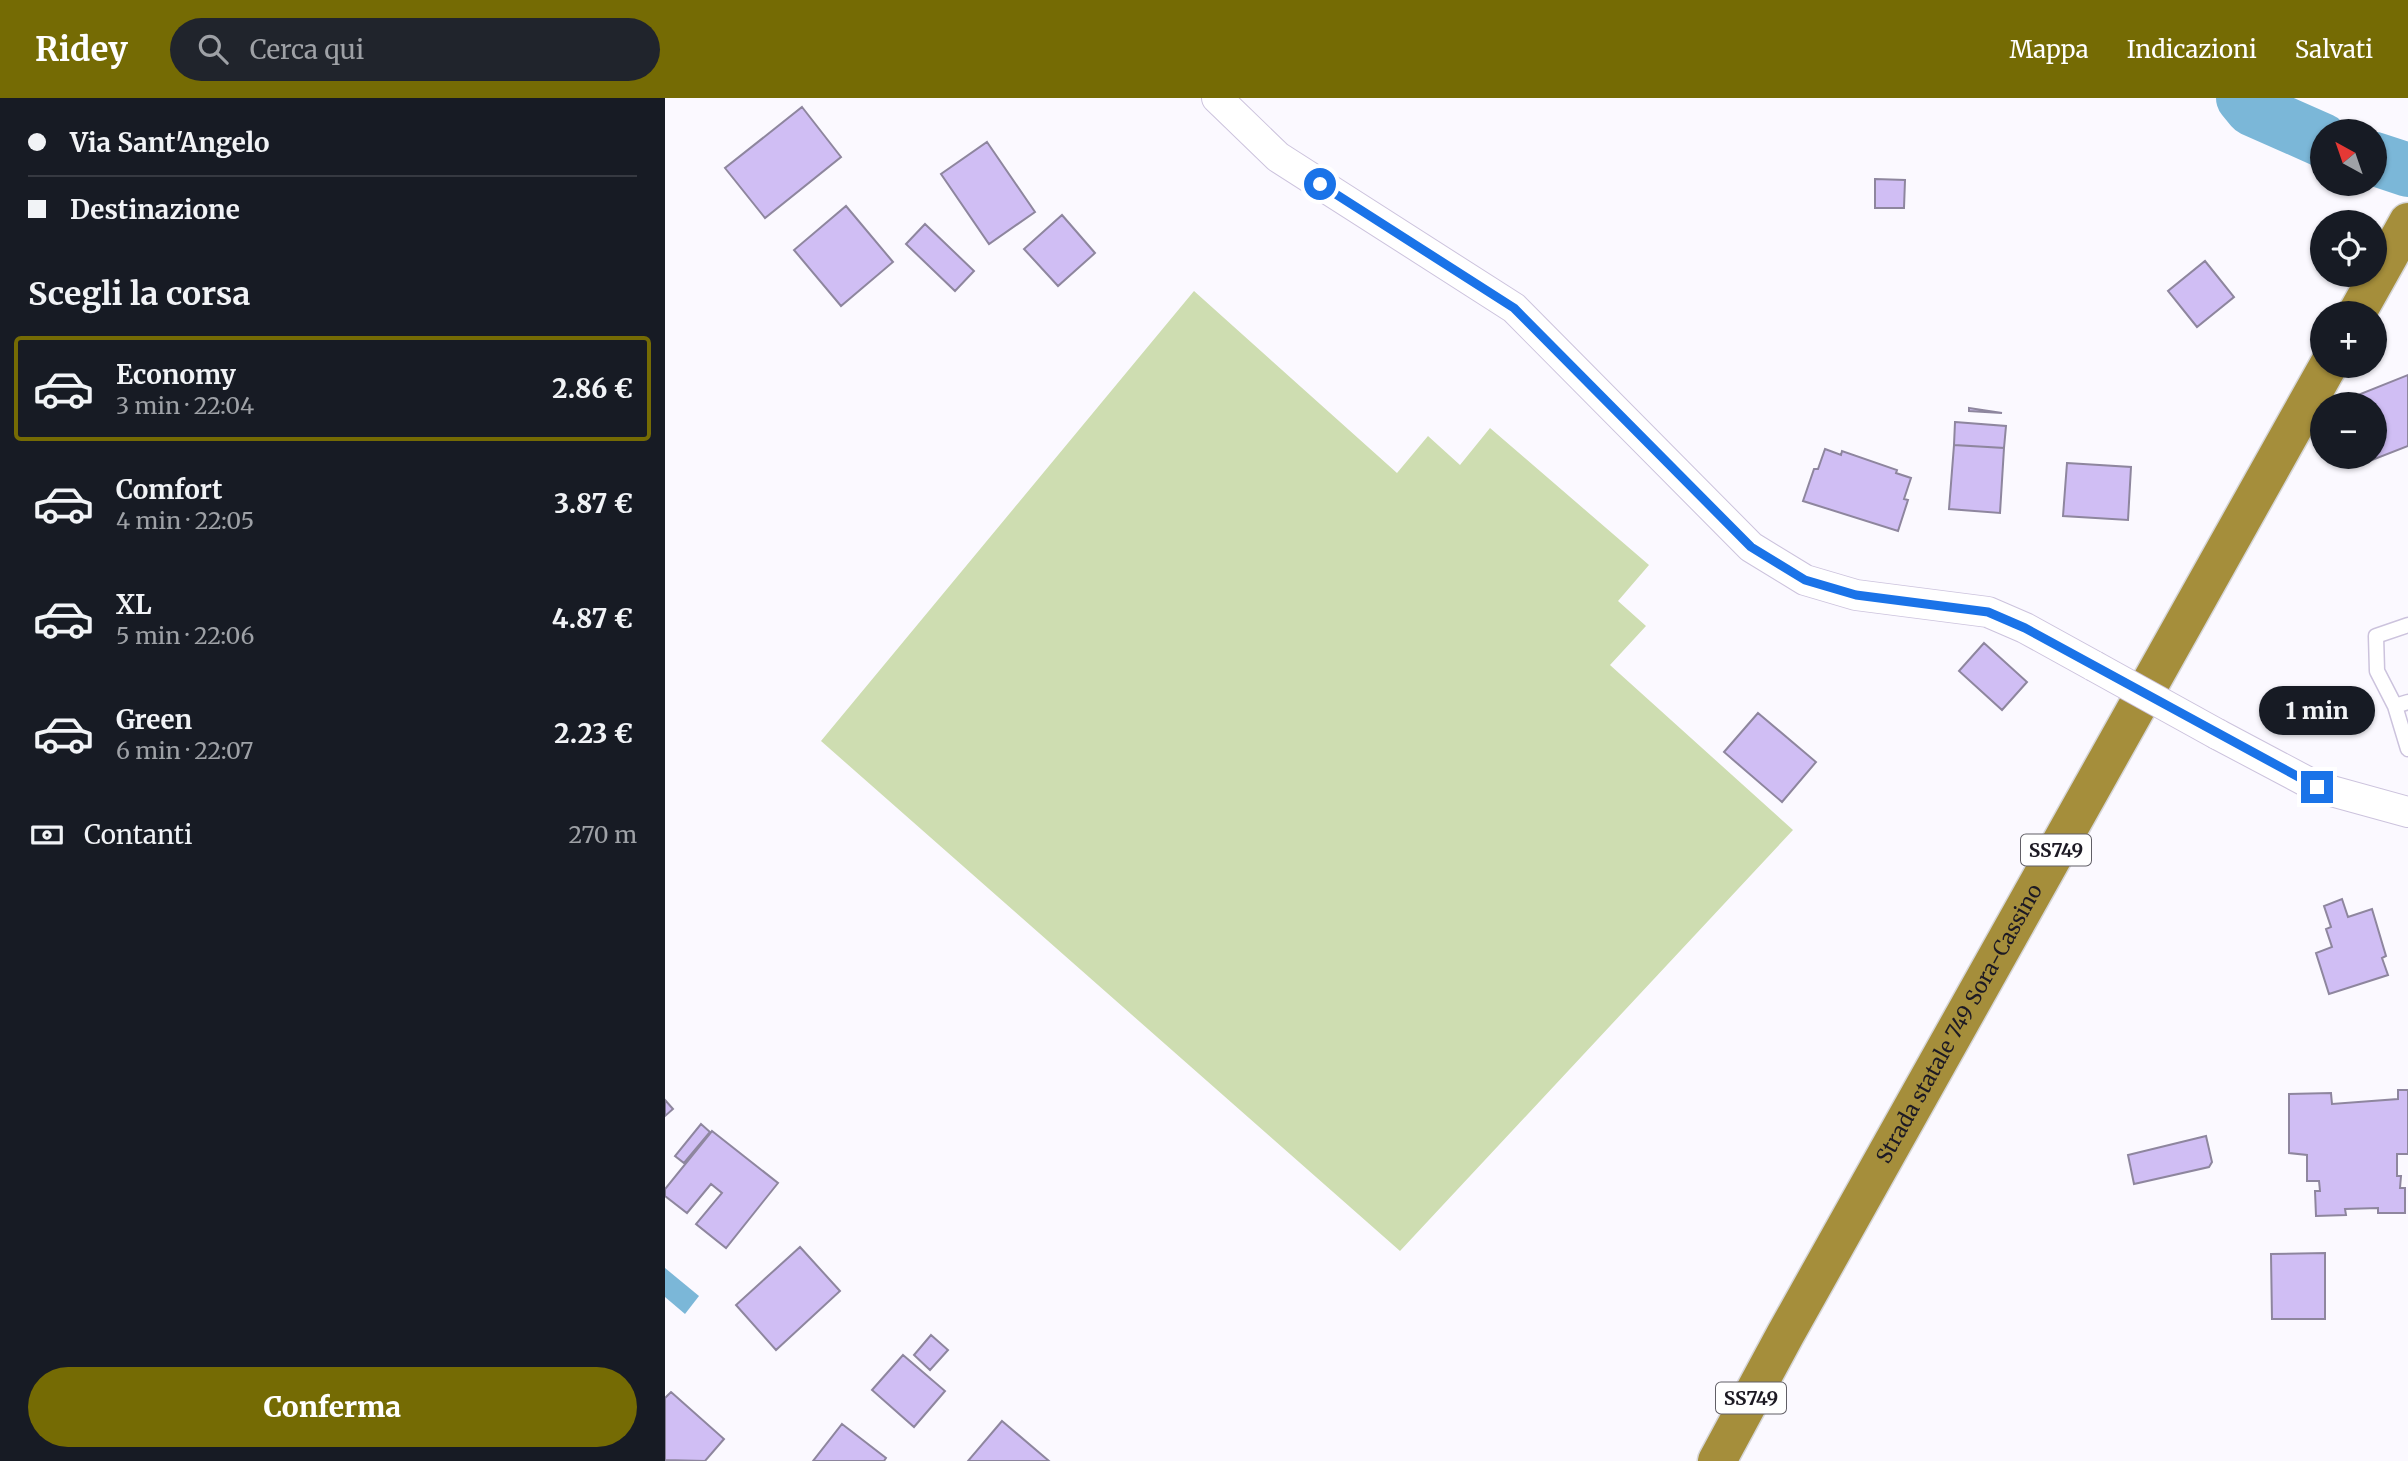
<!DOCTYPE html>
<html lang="it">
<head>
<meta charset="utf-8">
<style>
  :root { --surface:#171b24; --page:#20242c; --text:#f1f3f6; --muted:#9ea1a6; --line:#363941; --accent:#756b04 }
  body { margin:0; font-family:Merriweather,serif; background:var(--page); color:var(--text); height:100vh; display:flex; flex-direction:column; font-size:26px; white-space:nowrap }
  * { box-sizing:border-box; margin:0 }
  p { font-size:23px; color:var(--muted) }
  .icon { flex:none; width:38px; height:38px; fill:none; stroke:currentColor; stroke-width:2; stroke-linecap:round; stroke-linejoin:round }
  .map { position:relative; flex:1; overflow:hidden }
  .details { display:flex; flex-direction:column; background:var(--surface); width:665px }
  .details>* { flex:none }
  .hud { display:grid; align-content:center; height:154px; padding:0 28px; background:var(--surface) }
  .needle { width:46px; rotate:320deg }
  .buttons { position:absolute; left:1645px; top:21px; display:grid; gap:14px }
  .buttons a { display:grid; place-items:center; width:77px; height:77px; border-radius:50%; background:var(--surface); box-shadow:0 2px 5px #0004; font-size:35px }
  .end { position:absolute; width:32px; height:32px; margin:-16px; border:9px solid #1a73e8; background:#fff; box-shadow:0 0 0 4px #fff }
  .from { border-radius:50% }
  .bubble { position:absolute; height:49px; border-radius:24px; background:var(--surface); box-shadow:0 2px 5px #0004; font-size:23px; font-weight:800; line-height:49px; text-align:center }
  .hud b { display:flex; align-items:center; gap:24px; height:66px; font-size:26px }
  .hud b+b { border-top:2px solid var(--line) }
  .hud i { width:18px; height:18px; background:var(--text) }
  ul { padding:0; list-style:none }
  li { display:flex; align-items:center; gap:21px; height:105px; margin:0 14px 10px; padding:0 14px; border:4px solid transparent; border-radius:7px }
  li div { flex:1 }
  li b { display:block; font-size:26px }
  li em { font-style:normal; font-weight:800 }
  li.current { border-color:var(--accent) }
  li>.icon { width:63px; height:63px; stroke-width:1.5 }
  h2 { padding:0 28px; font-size:32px; line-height:84px }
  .pay { display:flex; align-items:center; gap:18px; height:77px; padding:0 28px; font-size:26px }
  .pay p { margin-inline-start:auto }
  .button { display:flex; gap:14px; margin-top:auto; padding:14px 28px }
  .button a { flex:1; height:80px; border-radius:42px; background:var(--accent); color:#fff; font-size:28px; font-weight:800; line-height:80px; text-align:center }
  header { display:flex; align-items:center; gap:42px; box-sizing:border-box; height:98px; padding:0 35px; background:var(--accent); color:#fff }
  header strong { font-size:33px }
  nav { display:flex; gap:38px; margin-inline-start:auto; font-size:24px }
  .search { width:490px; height:63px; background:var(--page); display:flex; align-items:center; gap:18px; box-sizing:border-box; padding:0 24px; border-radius:38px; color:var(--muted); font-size:26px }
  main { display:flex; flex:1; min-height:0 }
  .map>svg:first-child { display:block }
  .green { fill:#ceddb1 }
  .water { fill:#7bb7d8 }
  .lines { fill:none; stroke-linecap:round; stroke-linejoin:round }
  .river { stroke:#7bb7d8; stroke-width:54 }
  .building { fill:#d0bef4; stroke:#8e869e; stroke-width:2 }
  .lane-casing { stroke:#ccc3dd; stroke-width:17 }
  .street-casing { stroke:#ccc3dd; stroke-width:32 }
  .highway-casing { stroke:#d6d6d8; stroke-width:41 }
  .lane { stroke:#fff; stroke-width:14 }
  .street { stroke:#fff; stroke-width:30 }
  .highway { stroke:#a58e3b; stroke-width:38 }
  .street-bridge-casing { stroke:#ccc3dd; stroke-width:32; stroke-linecap:butt }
  .street-bridge { stroke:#fff; stroke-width:30 }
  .route { stroke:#1a73e8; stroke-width:9 }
  .labels { text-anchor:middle; stroke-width:7; stroke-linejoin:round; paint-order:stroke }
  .shield { fill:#fff; stroke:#615f66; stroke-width:2 }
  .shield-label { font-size:19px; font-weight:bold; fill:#1d1a24 }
  .street-label { font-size:21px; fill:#1d1a24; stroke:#fff }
</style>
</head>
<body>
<header>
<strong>Ridey</strong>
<div class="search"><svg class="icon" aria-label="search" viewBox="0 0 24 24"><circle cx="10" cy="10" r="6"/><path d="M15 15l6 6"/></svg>Cerca qui</div>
<nav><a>Mappa</a><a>Indicazioni</a><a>Salvati</a></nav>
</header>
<main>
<section class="details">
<div class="hud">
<b><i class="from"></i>Via Sant'Angelo</b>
<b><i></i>Destinazione</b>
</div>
<h2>Scegli la corsa</h2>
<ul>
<li class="current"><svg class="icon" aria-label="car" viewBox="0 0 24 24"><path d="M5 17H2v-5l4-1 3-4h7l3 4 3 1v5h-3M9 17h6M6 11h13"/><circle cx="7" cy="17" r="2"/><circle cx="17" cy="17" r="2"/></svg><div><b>Economy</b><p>3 min · 22:04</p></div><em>2.86 €</em></li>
<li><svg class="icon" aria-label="car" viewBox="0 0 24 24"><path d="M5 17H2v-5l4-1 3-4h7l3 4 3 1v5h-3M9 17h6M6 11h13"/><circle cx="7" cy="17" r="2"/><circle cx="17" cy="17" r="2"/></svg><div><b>Comfort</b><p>4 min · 22:05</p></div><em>3.87 €</em></li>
<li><svg class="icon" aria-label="car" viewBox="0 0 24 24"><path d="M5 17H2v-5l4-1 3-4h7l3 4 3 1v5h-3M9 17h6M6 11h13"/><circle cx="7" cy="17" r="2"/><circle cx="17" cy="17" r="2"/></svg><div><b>XL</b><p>5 min · 22:06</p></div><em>4.87 €</em></li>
<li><svg class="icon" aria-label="car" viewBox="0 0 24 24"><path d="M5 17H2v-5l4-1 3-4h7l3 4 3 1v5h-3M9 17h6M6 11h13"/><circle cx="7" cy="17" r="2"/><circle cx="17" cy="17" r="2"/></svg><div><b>Green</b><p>6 min · 22:07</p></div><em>2.23 €</em></li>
</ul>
<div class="pay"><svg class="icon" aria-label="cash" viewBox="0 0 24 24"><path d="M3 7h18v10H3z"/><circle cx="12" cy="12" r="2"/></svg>Contanti<p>270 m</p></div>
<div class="button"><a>Conferma</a></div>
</section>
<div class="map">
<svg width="1743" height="1363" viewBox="0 0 1743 1363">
  <rect width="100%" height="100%" fill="#fbf9ff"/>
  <!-- green -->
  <path class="green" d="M529,193L732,375L763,338L795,367L825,330L984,467L953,503L981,528L945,567L1128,732L735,1153L156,643Z"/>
  <!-- water -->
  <path class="water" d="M0,1170L34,1198L20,1216L0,1199Z"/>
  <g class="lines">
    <!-- river -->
    <path class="river" d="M1578,0L1587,11L1657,42
      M1710,61L1743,72"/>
  </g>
  <!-- building -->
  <path class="building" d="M137,9L176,59L100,120L60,70Z
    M322,44L370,114L324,146L276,76Z
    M1210,81L1240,82L1239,110H1210Z
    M181,108L228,164L176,208L129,152Z
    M397,117L430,155L393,188L359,151Z
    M260,126L309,173L290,193L241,146Z
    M1540,163L1569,199L1532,229L1503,193Z
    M1743,277V348L1702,364L1700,359H1710V306H1680L1678,303Z
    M1304,310L1337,315L1304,313Z
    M1290,324L1341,328L1339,350L1289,347Z
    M1289,347L1339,350L1335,415L1284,411Z
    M1160,351L1176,357L1177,353L1232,372L1231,375L1246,380L1239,401L1243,402L1233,433L1138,403L1149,371H1153Z
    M1402,365L1466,369L1463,422L1398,418Z
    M1319,545L1362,584L1337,612L1294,573Z
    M1093,615L1151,664L1117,704L1059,654Z
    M1677,801L1683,819L1707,811L1721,858L1717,860L1723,877L1664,896L1651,855L1667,849L1661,831L1666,829L1659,808Z
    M1733,992H1743V1056H1732V1078H1736L1735,1090H1740V1115H1713V1110L1680,1111L1681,1117L1651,1118L1650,1093H1655L1654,1083H1642V1057L1624,1055V996L1666,995L1667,1006L1733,1001Z
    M0,1002L8,1011L0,1018Z
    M36,1026L45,1034L19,1065L10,1058Z
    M47,1033L113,1085L61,1150L31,1126L57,1095L46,1086L22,1115L0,1098V1091Z
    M1541,1038L1547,1064L1544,1069L1469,1086L1463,1057Z
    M135,1149L175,1193L111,1252L71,1207Z
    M1660,1155V1221H1607L1606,1156Z
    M266,1237L283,1252L265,1272L249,1257Z
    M238,1257L280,1293L249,1329L207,1292Z
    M6,1294L59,1341L40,1363L0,1362V1300Z
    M337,1323L384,1363H303Z
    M177,1326L221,1360L219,1363H148Z"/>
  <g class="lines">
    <!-- lane casing -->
    <g class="lane-casing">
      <path id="lane" d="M1743,527L1711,538L1712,573L1730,608L1743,604
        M1730,608L1743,651"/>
    </g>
    <!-- street casing -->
    <g class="street-casing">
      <path id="street" d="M552,0L613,59L849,210L1086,449L1140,482L1191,497L1323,514L1360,530L1429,568
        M1552,636L1652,689L1743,714"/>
    </g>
    <!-- highway casing -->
    <g class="highway-casing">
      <g id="highway">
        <path d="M1692,215L1743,124"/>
        <path id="s1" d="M1052,1363L1120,1237L1663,268"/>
      </g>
    </g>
    <!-- lane -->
    <use href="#lane" class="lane"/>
    <!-- street -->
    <use href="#street" class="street"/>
    <!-- highway -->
    <use href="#highway" class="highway"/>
    <!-- street-bridge casing -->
    <g class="street-bridge-casing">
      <path id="street-bridge" d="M1429,568L1552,636"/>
    </g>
    <!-- street-bridge -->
    <use href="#street-bridge" class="street-bridge"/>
  </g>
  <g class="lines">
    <!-- route -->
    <path class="route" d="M655,86L849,210L1086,449L1140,482L1191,497L1323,514L1360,530L1652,689"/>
  </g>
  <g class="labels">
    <!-- shield labels -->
    <g class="shield">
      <rect x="1356" y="736.5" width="70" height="31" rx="5"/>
      <rect x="1051" y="1284.5" width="70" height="31" rx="5"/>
    </g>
    <g class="shield-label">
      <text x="1391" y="759">SS749</text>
      <text x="1086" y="1307">SS749</text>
    </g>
    <!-- street labels -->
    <g class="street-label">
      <text dy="7" stroke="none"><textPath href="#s1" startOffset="500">Strada statale 749 Sora-Cassino</textPath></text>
    </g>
  </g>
</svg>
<div class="buttons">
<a><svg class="needle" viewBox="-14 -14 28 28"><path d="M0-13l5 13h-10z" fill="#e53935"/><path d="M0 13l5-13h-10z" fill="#9ea1a6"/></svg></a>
<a><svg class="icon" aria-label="locate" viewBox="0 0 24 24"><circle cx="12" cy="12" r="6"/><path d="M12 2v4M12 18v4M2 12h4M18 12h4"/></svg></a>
<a>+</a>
<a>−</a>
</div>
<i class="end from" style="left:655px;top:86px"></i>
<i class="end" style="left:1652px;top:689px"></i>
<div class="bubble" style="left:1594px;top:588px;width:116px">1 min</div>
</div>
</main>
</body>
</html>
